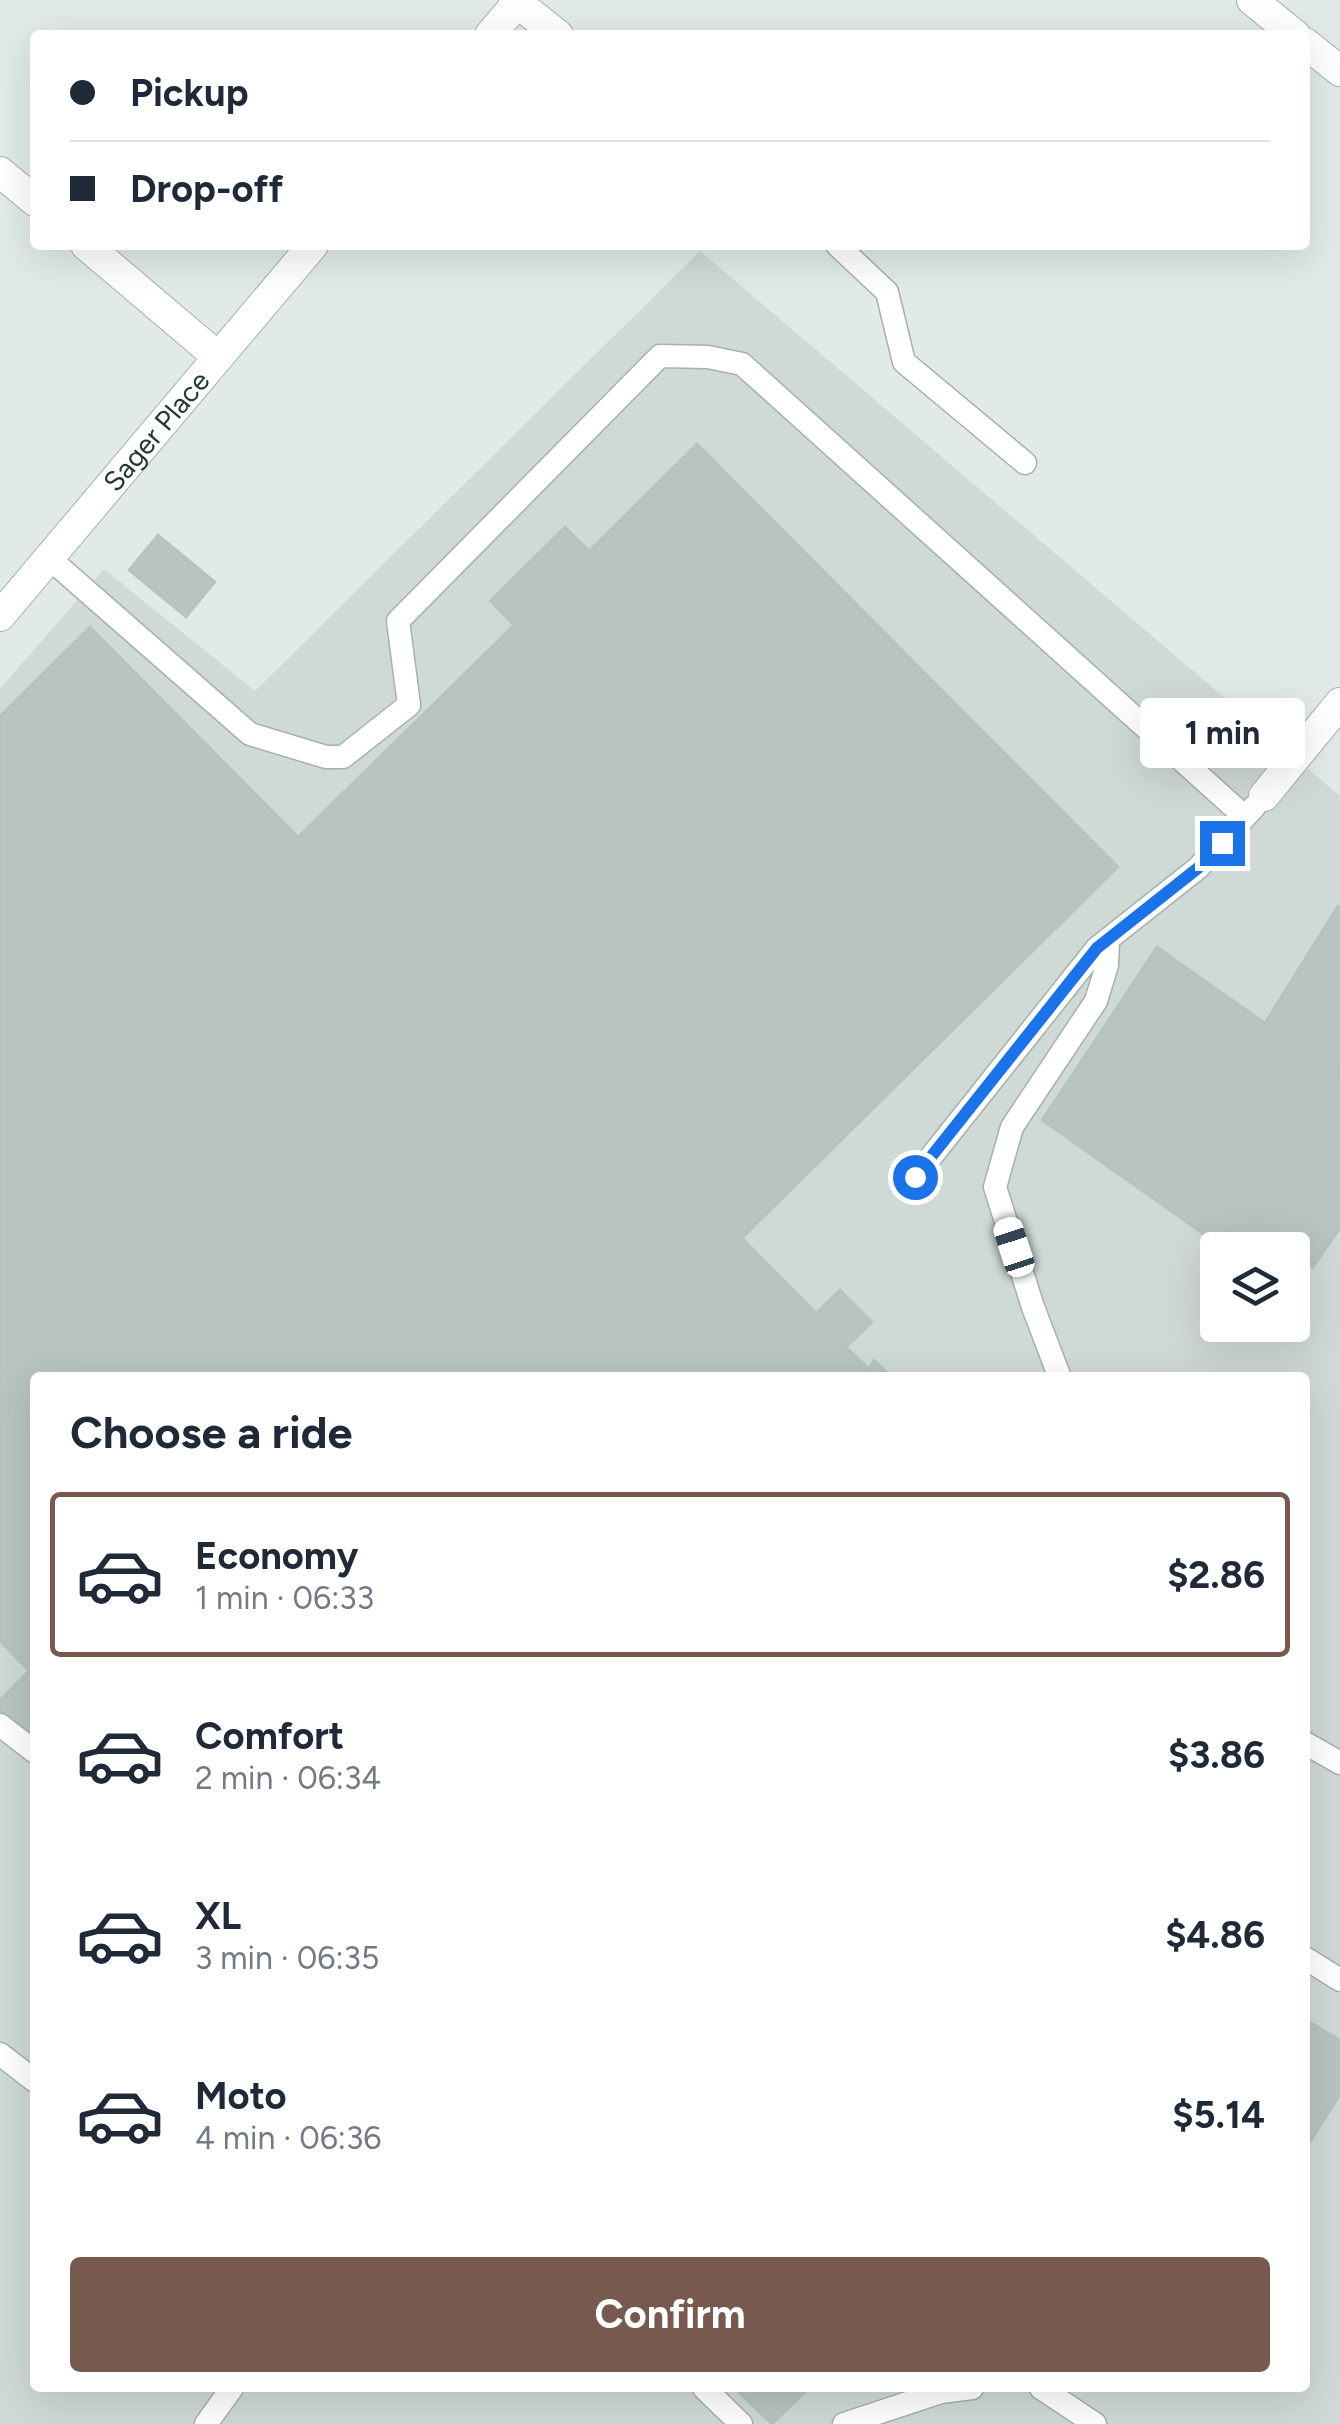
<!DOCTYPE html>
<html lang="en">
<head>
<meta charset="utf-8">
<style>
  :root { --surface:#fff; --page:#f6f6f7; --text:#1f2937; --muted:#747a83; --line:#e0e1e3; --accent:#775a4d }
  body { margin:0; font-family:Figtree,sans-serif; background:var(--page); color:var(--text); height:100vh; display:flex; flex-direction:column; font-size:38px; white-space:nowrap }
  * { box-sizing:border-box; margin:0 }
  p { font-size:32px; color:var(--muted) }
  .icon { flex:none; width:55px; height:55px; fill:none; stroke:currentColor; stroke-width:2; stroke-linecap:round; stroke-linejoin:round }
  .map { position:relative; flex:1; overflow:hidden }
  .sheet { position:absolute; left:30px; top:1372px; width:1280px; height:1020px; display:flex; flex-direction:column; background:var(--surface); border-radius:10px; box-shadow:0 10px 40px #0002 }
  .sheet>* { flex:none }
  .top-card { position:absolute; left:30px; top:30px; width:1280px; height:220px; border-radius:10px; box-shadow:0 10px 40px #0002; display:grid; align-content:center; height:220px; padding:0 40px; background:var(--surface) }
  .tools { position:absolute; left:1200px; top:1232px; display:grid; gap:20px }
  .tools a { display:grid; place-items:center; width:110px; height:110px; border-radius:10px; background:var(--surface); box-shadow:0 10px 40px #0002; font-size:50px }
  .end { position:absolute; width:45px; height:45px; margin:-22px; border:12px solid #1a73e8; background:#fff; box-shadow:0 0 0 5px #fff }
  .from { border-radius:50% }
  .bubble { position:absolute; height:70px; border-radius:10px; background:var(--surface); box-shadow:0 10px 40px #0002; font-size:32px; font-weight:700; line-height:70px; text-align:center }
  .car { position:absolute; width:30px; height:60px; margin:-30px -15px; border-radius:12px; box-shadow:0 0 8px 2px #0007; background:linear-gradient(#fff 24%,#345 0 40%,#fff 0 76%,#345 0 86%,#fff 0) }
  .top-card b { display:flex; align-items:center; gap:35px; height:95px; font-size:38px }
  .top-card b+b { border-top:2px solid var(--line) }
  .top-card i { width:25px; height:25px; background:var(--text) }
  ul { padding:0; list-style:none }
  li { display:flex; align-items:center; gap:30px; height:165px; margin:0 20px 15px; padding:0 20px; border:5px solid transparent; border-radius:10px }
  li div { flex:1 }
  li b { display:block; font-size:38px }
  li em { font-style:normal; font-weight:700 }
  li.selected { border-color:var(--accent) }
  li>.icon { width:90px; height:90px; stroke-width:1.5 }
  h2 { padding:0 40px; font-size:45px; line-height:120px }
  .action { display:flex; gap:20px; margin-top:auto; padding:20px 40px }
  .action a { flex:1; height:115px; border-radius:10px; background:var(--accent); color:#fff; font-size:40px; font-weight:700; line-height:115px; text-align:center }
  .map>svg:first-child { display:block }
  .built { fill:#cfd9d6; fill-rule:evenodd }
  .building { fill:#b7c4c0; stroke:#b4c3bf; stroke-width:2.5 }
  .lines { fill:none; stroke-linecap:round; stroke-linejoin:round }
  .service-casing { stroke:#a4b1ae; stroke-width:25 }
  .minor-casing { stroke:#a4b1ae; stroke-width:32 }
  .service { stroke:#fff; stroke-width:22 }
  .minor { stroke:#fff; stroke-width:30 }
  .route { stroke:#1a73e8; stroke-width:12 }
  .labels { text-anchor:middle; stroke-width:8; stroke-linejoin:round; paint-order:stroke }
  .street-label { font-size:28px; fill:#233936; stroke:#f1f7f5 }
</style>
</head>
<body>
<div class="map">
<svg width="1340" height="2424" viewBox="0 0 1340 2424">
  <rect width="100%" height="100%" fill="#e1eae7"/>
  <!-- built -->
  <path class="built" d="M700,251L1340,796V2424H0V689L104,569L255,691ZM1218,1250H1292V1325H1218ZM35,1378H1305V2388H35Z"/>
  <!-- building -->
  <path class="building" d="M697,444L1118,867L742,1238L816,1313L840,1290L872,1322L846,1347L869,1369L874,1360L893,1378H35V1739L31,1743L0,1712V1700L29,1671L0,1641V716L90,627L298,837L514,625L490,601L565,527L589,551Z
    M158,535L215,582L186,617L129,570Z
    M1338,906L1340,907V1076L1265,1023Z
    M1157,947L1340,1076V1228L1313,1267L1301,1259L1292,1271V1250H1226L1042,1120Z
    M1305,2019L1340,2040V2095L1305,2150Z
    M734,2388H809L772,2424Z"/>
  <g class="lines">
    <!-- service casing -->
    <g class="service-casing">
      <path id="service" d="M837,245L887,292L904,362L1025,463
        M49,558L250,734L326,757H343L409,705L398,621L660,356L708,357L742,364L1245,817
        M915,1177L1097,948L1198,868L1255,806
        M1060,1378L1033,1307L995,1187L1012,1127L1096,1001L1107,965L1108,940
        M0,1725L35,1752
        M1305,1743L1340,1763
        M1305,1958L1340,1980
        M0,2054L35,2081
        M704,2388L741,2424
        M1041,2388L1095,2424
        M206,2424L232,2388
        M844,2424L941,2392L972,2388"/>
    </g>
    <!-- minor casing -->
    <g class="minor-casing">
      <g id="minor">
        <path d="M514,0L558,35"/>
        <path d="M1252,0L1295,35"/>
        <path d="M490,35L517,3"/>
        <path d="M1305,43L1340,71"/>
        <path d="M0,172L35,201"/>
        <path d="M86,245L218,357"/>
        <path id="s1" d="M0,616L313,245"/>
        <path d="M1264,796L1340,703"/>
      </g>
    </g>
    <!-- service -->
    <use href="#service" class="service"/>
    <!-- minor -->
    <use href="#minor" class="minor"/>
  </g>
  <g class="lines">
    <!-- route -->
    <path class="route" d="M915,1177L1097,948L1198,868L1222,843"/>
  </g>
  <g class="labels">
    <!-- street labels -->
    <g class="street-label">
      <text dy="10" stroke="none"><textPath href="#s1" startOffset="242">Sager Place</textPath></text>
    </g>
  </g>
</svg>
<div class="tools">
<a><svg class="icon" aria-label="layers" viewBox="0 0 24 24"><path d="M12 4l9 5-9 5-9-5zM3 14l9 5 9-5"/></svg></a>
</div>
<i class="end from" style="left:915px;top:1177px"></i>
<i class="end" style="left:1222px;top:843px"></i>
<div class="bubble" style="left:1140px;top:698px;width:165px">1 min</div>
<i class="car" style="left:1014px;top:1247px;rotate:342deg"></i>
<div class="top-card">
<b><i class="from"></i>Pickup</b>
<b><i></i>Drop-off</b>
</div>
<section class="sheet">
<h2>Choose a ride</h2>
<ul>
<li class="selected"><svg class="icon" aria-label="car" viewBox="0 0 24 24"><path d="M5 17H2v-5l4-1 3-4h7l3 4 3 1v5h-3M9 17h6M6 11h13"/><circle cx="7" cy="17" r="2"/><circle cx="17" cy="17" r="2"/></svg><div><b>Economy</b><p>1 min · 06:33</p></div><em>$2.86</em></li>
<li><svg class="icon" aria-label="car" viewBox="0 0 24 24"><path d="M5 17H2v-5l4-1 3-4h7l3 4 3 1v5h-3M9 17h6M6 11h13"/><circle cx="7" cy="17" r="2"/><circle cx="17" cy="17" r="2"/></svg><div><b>Comfort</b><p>2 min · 06:34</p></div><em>$3.86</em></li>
<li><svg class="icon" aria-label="car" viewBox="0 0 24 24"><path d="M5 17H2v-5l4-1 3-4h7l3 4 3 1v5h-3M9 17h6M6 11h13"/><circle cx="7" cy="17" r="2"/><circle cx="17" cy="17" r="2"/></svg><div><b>XL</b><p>3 min · 06:35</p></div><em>$4.86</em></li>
<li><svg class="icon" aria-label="car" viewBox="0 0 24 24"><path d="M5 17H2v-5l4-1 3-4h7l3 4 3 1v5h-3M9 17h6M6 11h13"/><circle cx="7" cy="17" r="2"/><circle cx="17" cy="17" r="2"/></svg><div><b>Moto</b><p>4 min · 06:36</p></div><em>$5.14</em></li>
</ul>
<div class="action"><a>Confirm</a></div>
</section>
</div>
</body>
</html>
